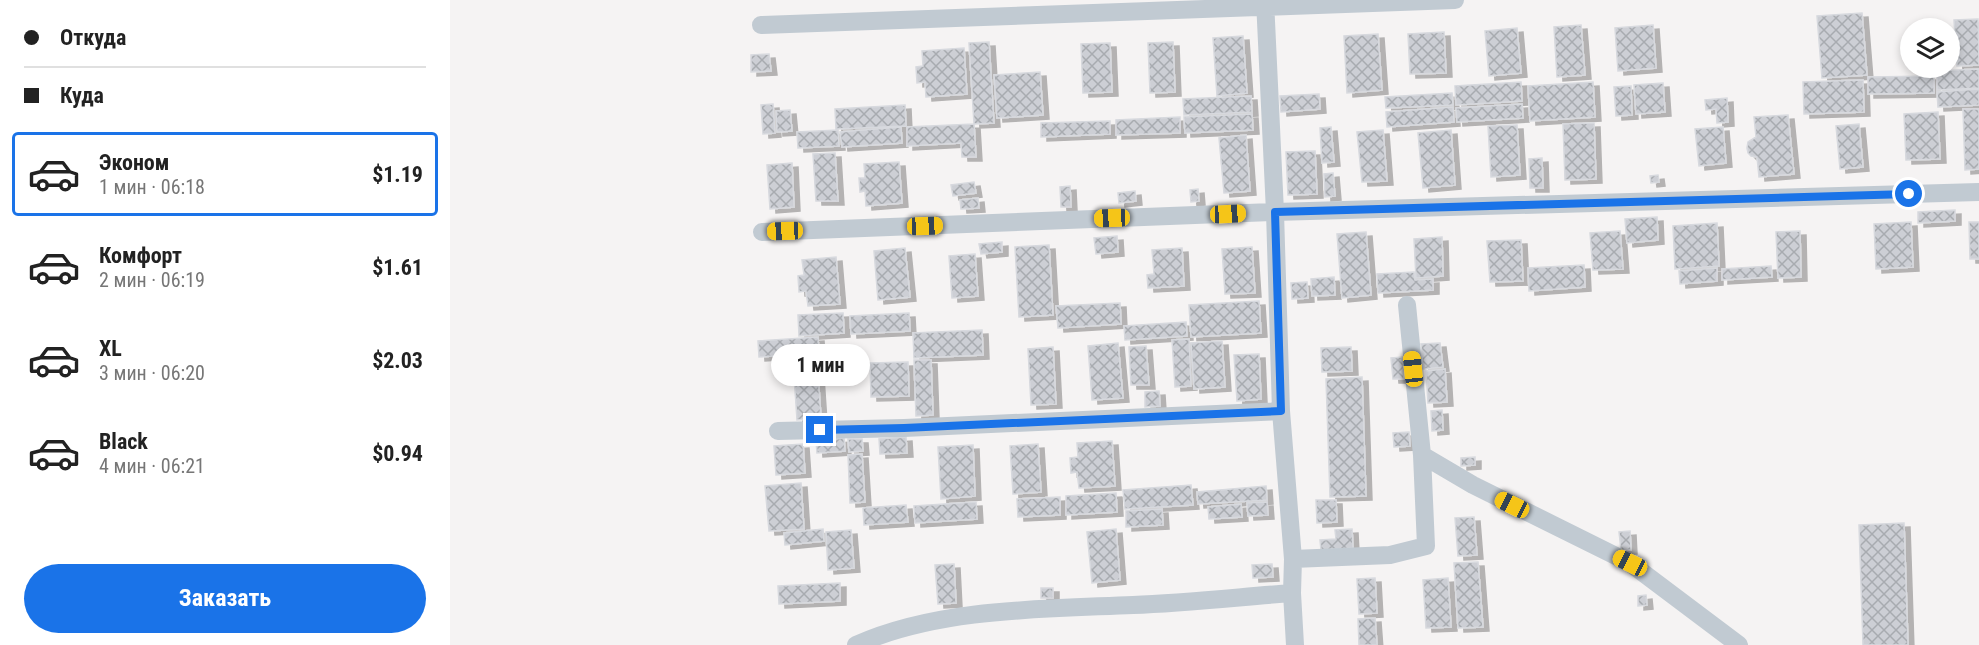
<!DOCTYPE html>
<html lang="ru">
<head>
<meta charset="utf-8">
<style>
  :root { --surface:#fff; --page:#f6f6f6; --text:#222; --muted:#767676; --line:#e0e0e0; --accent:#1a73e8 }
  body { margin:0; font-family:"Roboto Condensed",sans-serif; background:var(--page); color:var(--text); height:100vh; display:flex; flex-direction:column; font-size:22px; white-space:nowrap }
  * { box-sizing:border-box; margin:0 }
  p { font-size:20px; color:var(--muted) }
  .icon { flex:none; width:33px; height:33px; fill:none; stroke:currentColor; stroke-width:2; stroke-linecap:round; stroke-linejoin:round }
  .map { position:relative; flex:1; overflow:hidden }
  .side { display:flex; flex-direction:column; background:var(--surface); width:450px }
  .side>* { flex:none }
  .hud { display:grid; align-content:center; height:132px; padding:0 24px; background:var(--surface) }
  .controls { position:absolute; left:1450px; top:18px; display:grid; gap:12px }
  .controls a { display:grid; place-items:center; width:60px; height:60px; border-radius:50%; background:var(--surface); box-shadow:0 3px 9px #0003; font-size:30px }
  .end { position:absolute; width:27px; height:27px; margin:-14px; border:8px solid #1a73e8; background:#fff; box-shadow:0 0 0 3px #fff }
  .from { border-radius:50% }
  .bubble { position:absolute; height:42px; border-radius:21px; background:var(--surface); box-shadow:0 3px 9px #0003; font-size:20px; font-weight:700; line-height:42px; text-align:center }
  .car { position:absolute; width:18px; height:36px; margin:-18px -9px; border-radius:8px; box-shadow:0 0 4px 2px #0007; background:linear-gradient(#f5c518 24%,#345 0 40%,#f5c518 0 76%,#345 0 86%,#f5c518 0) }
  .hud b { display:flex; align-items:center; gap:21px; height:57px; font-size:22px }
  .hud b+b { border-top:2px solid var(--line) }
  .hud i { width:15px; height:15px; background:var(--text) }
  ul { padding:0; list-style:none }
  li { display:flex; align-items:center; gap:18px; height:84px; margin:0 12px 9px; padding:0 12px; border:3px solid transparent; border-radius:6px }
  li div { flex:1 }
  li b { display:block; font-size:22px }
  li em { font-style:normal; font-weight:700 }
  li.selected { border-color:var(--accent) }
  li>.icon { width:54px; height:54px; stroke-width:1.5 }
  .cta { display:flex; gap:12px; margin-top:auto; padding:12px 24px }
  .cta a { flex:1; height:69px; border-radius:36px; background:var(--accent); color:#fff; font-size:24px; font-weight:700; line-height:69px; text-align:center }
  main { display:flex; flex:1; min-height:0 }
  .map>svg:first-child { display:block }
  .building { fill:url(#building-cross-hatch); stroke:#d7d9de; stroke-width:1.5; filter:url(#shadow) }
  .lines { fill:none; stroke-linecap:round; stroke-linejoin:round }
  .minor { stroke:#c1cad2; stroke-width:18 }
  .route { stroke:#1a73e8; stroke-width:8 }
</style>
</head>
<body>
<main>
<section class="side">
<div class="hud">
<b><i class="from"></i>Откуда</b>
<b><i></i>Куда</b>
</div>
<ul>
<li class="selected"><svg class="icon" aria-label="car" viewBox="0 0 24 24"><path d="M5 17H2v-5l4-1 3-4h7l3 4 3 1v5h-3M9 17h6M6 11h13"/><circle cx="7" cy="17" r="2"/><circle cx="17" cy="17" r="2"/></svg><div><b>Эконом</b><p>1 мин · 06:18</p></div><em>$1.19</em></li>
<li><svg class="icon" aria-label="car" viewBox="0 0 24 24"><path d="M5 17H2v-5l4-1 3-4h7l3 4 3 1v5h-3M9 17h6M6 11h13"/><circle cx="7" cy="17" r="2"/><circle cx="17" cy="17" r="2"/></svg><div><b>Комфорт</b><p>2 мин · 06:19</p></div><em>$1.61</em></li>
<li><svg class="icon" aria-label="car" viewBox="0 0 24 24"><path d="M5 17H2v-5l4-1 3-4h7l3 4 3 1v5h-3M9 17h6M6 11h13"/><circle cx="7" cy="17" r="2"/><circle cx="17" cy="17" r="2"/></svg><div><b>XL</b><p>3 мин · 06:20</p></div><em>$2.03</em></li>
<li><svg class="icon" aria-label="car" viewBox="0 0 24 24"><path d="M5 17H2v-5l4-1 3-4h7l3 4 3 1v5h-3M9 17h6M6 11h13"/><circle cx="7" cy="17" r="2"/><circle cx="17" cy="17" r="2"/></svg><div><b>Black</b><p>4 мин · 06:21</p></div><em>$0.94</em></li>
</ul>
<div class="cta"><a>Заказать</a></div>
</section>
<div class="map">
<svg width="1529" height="645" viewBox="0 0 1529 645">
  <defs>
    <pattern id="building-cross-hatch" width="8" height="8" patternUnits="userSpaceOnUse" patternTransform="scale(1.5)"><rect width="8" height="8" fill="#cdcfd5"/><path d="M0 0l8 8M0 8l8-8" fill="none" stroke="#a8abb0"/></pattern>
    <filter id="shadow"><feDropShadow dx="6" dy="4" stdDeviation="0" flood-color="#0004"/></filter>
  </defs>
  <rect width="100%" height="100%" fill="#f5f3f3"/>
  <!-- building -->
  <path class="building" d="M1412,13L1417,75L1372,78L1367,16Z
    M1528,19L1529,65L1507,66L1504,20Z
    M1131,25L1135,75L1107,77L1104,27Z
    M1203,25L1206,68L1168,71L1165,28Z
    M1067,28L1071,73L1039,76L1035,31Z
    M994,32L996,73L960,74L958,34Z
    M928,34L932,90L897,93L894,36Z
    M793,36L797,93L767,96L763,38Z
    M539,42L544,123L524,124L519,43Z
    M723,42L725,92L700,93L698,43Z
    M660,43L662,92L633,93L631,44Z
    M514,48L517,94L476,97L475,82L467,83L466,67L473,66L472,51Z
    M319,54L321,71L301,72V55Z
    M1529,69V88L1487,90V71Z
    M590,72L593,115L547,118L544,75Z
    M1484,76V93L1418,94V77Z
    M1413,80L1414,112L1354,114L1353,82Z
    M1071,82L1072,101L1006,105L1005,86Z
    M1143,82L1145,117L1080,121L1078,86Z
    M1213,83L1215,112L1186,114L1184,85Z
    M1181,86L1182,115L1166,116L1164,87Z
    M1529,89V105L1488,107L1487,92Z
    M1002,93L1003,105L936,108L935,97Z
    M869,94L870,109L831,112L830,96Z
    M801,96L802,112L734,115L733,99Z
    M1277,98L1278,122L1267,123L1266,109L1256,110L1255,100Z
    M323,104L325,133L313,134L311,105Z
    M1072,104L1073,118L1007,122L1006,108Z
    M455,105L456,126L386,129L385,109Z
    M1003,107L1004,122L937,127L936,112Z
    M1513,109H1529V169L1515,170Z
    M340,110L342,131L327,132L326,111Z
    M1488,112L1490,159L1456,160L1454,114Z
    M802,114L803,130L735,133L734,117Z
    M1338,115L1344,174L1309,177L1307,157L1301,156L1298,153L1297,148L1298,142L1306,137L1304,117Z
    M730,117V133L666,135V120Z
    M660,121V134L591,137V123Z
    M1144,123L1146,179L1115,180L1113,124Z
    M524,124L526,157H512L511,143L457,146V127Z
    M1409,124L1413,167L1390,169L1386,126Z
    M1067,125L1070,175L1041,177L1038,126Z
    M451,127L452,143L392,147L390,132Z
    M881,127L884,162L872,163L870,128Z
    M1273,127L1276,163L1249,166L1245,129Z
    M388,130L389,146L348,148L347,132Z
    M933,130L937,181L912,182L907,132Z
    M1001,130L1005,185L973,188L968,133Z
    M796,135L800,191L774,193L769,138Z
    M865,151L867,194L838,195L836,152Z
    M385,153L388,201H366L363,154Z
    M1092,158L1093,188H1080L1079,159Z
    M449,162L452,203L416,206L415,191L410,192L409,178H415L414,164Z
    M342,163L344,207L320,209L317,165Z
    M883,173L885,196L875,197L874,174Z
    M1208,175L1209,182L1201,183L1200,176Z
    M524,182L526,193L503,196L501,185Z
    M620,186L621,207H611L610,187Z
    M748,189L749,201L741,202L740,190Z
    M685,191L686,201L669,203L668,193Z
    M528,198L529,208L511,209L510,200Z
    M1505,210V221L1468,223V212Z
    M1207,217L1208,240L1177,243L1175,219Z
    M1461,222L1463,267L1426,269L1424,224Z
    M1519,222H1529V259H1520Z
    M1267,223L1269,266L1225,269L1223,226Z
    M1170,231L1173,269L1143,270L1140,233Z
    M1350,231L1351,277L1328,278L1326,232Z
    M916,232L921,295L892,298L887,234Z
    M667,236L668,252L646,254L644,238Z
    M992,237L993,276L966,278L964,239Z
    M1071,240L1073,281L1040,282L1037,241Z
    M552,242V252L531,254L529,244Z
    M599,245L603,315L569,317L565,247Z
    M802,247L805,293L775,294L772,249Z
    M455,248L460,297L428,300L424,251Z
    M732,248L734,286L698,288L697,275L704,274L702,250Z
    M525,254L528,296L502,298L499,256Z
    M386,257L390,304L358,306L356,291L349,292L348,276L354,275L352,260Z
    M1134,265L1135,287L1079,291L1078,268Z
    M1321,266L1322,277L1272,280V269Z
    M1267,268V281L1230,284L1229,271Z
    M964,272L965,280L983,279V290L928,293L927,274Z
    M884,277L885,295L862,296L861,279Z
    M857,282L858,298L842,299L841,283Z
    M809,301L811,333L741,337L739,305Z
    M670,303L671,324L608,328L606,306Z
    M393,313L394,333L349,336L348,315Z
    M459,313L460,331L401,334L400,316Z
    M736,322L737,336L675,340L674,326Z
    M532,330L533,355L464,358L463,333Z
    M368,337L369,353L309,357L308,341Z
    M739,339L741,386L725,387L722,340Z
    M772,341L775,387L744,389L741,343Z
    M668,343L673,398L642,400L638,346Z
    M990,343L993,367L973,369L971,344Z
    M696,346L699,385H681L679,347Z
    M603,347L606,404L581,405L578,349Z
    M901,347L902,371L872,372L871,348Z
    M809,354L811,399L787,401L784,355Z
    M953,357L954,379H943L941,358Z
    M367,358L371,418L347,420L343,360Z
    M464,360H481L483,415L466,416Z
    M458,362L459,396L421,397L420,363Z
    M995,369L997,402L978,403L976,371Z
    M912,377L916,496L880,497L876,379Z
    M709,391L710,406L695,407V392Z
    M992,410L993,430L982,431L981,411Z
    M959,432L960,446L944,447L943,433Z
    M456,437L457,453L430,454L429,439Z
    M394,438L395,451L367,453L366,441Z
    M398,439H412L413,451L399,452Z
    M662,441L665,486L629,488L627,472L621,473L620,458L628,457L627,443Z
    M353,444L355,473L326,475L324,446Z
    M588,444L591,492L563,494L560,446Z
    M523,445L525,496L491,499L488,447Z
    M412,454L415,502L400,503L398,455Z
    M1025,457V465L1011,466V458Z
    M351,483L354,529L319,531L315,486Z
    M741,485L743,505L675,509L673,490Z
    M816,486L817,500L748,504L747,492Z
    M666,493L667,512L616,515V496Z
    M610,497V515L568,517L567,499Z
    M866,500H886L887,522L867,523Z
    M526,502L527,519L465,523L464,506Z
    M817,502L818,515L798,516L797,503Z
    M791,504L792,517L759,519L758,507Z
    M456,505L458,522L414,525L413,508Z
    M712,509L713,525L676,527V511Z
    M1024,517L1027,555L1008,556L1005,518Z
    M1454,523L1458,645H1413L1409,525Z
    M373,529L374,541L335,545L334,533Z
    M666,529L670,580L642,583L637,532Z
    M902,529L903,548L871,550L870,540L886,539L885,530Z
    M401,530L404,568L378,570L376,532Z
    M1180,531L1181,550H1171L1169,532Z
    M1028,562L1033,627L1008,628L1004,563Z
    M504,564L506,603L488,604L485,565Z
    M822,564L823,577L803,578L802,565Z
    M925,578L927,613L909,614L907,579Z
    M998,578L1001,627L976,628L973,580Z
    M390,583V601L329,604L328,586Z
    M591,588H603V598H591Z
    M1196,595L1197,605L1188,606V596Z
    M925,618L927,645H909L908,619Z"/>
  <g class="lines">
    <!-- minor -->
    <path class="minor" d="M815,0L825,212L831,411L843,559L842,593L845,645
      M311,25L1005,0
      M312,232L825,212L1529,192
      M957,305L972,455
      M328,431L454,428L831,411
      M843,559L940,555L976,546L972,455L1023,485L1180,563L1289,645
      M406,645C488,608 594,609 683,605C736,603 789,597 842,593"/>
  </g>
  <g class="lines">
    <!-- route -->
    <path class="route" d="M370,430L454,428L831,411L825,212L1459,194"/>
  </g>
</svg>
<div class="controls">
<a><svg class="icon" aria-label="layers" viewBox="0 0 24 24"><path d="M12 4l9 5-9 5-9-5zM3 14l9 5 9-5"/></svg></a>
</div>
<i class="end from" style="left:1459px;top:194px"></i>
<i class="end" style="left:370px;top:430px"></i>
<div class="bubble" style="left:321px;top:344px;width:99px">1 мин</div>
<i class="car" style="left:778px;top:214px;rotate:87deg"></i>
<i class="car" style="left:662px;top:218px;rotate:268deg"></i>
<i class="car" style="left:475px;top:226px;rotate:88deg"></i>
<i class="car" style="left:335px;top:231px;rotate:268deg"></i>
<i class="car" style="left:963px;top:369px;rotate:354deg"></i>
<i class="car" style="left:1062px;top:505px;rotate:296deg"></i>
<i class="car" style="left:1180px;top:563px;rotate:296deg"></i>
</div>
</main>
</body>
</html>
